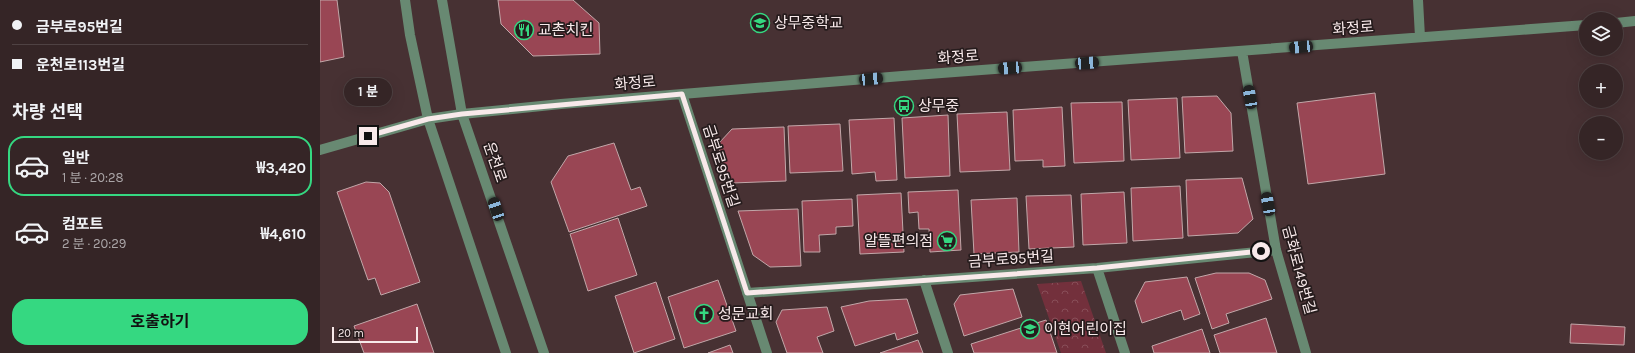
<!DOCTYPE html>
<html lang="ko">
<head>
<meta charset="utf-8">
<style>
  :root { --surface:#352526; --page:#403132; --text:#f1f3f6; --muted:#aaa5a7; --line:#4f4243; --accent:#35d881 }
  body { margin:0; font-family:Karla,"Noto Sans KR",sans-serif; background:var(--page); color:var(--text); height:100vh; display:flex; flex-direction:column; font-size:15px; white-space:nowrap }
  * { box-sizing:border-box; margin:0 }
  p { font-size:13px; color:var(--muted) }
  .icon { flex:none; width:22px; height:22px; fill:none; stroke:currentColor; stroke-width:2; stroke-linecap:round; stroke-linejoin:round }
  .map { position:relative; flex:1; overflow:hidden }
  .details { display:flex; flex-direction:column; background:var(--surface); width:320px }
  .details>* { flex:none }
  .guide { display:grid; align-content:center; height:88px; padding:0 12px; background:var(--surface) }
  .tools { position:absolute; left:1259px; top:12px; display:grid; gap:8px }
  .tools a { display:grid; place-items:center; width:44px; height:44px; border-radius:50%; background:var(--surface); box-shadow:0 4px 16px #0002,0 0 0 1px var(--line); font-size:20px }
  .scale { position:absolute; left:12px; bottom:10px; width:86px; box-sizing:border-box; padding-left:4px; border:2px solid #f8e9ea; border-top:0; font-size:11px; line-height:14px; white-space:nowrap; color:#f8e9ea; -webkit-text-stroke:3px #261c1d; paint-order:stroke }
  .end { position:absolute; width:18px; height:18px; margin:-9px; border:5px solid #f8e9ea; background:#111; box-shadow:0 0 0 2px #111 }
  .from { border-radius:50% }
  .bubble { position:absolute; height:28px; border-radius:14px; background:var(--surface); box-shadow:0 4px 16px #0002,0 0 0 1px var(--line); font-size:13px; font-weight:700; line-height:28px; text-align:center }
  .car { position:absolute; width:12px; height:24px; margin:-12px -6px; border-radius:5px; box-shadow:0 0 3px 1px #0007; background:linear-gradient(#222 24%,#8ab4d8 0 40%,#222 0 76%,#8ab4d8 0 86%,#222 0) }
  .guide b { display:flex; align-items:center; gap:14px; height:38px; font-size:15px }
  .guide b+b { border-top:1px solid var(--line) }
  .guide i { width:10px; height:10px; background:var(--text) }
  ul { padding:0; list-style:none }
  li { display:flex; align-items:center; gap:12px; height:60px; margin:0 8px 6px; padding:0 4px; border:2px solid transparent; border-radius:16px }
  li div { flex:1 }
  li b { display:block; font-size:15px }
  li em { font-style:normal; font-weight:700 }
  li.active { border-color:var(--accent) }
  li>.icon { width:36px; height:36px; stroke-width:1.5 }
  h2 { padding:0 12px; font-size:18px; line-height:48px }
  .action { display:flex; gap:8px; margin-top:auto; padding:8px 12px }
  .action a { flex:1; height:46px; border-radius:16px; background:var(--accent); color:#111; font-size:16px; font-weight:700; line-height:46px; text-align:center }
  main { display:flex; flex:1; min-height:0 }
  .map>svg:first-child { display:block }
  .park { fill:url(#park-crowns) }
  .building { fill:#994654; stroke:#c2a7a9 }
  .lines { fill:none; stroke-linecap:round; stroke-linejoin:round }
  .minor { stroke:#688972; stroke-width:10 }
  .route { stroke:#f8e9ea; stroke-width:5 }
  .labels { text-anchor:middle; stroke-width:3.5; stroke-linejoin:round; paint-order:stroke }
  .poi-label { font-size:15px; fill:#f8e9ea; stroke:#261c1d; text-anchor:start }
  .street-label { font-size:15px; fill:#f8e9ea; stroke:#261c1d }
</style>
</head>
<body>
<main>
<section class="details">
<div class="guide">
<b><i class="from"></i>금부로95번길</b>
<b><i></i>운천로113번길</b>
</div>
<h2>차량 선택</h2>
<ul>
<li class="active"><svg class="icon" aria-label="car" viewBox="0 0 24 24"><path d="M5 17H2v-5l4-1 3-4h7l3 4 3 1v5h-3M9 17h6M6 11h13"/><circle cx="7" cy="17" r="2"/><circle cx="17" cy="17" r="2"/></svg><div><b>일반</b><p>1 분 · 20:28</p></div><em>₩3,420</em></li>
<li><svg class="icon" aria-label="car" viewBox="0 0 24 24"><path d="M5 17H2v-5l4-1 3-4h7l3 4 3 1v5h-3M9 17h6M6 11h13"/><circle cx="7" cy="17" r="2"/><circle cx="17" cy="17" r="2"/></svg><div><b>컴포트</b><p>2 분 · 20:29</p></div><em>₩4,610</em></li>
</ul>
<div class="action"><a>호출하기</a></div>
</section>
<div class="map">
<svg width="1315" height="353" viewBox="0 0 1315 353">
  <defs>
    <pattern id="park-crowns" width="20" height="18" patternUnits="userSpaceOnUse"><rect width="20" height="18" fill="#73303c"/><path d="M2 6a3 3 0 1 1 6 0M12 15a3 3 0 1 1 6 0" fill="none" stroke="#884e58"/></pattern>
  </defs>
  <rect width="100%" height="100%" fill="#473133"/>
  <!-- park -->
  <path class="park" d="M761,281L786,353H741L717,284Z"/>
  <!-- building -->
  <path class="building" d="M0,0H17L24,57L0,62Z
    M178,0H253L279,23L280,54L213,56L181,24Z
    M1055,93L1065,174L988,184L977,103Z
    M897,96L911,113L913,151L865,153L862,97Z
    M857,98L860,158L811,160L808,100Z
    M802,102L804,161L754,163L751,103Z
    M742,107L745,166L723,167V160L695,161L693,110Z
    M687,112L690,170L640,172L637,114Z
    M628,115L630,176L585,178L582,118Z
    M574,118L577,180L556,181L555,172L532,174L529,120Z
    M520,124L523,171L470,173L468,126Z
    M464,127L466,181L412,183L401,164L399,143L412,129Z
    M294,143L311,190L320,187L327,206L249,232L231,182L248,156Z
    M922,178L933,219L918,233L868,236L866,180Z
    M46,182L60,183L69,192L100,282L61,295L55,278L48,280L17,192Z
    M860,186L863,238L813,241L811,188Z
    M638,190L641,250L610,252L609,229H599L598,212L589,213L588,192Z
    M804,192L807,243L763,245L761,194Z
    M581,193L584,252L540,254L537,195Z
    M751,195L754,247L709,249L706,196Z
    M697,198L699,252L654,254L651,200Z
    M532,199L533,226L516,227V234L499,235L500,252H484L482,201Z
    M478,209L481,266L450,267L433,255L418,211Z
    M298,218L317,275L268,291L250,234Z
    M896,273H929L945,280L952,299L906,314L909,323L892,329L875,278Z
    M867,277L880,314L864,320L861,310L822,323L815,301L825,282Z
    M398,280L416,331L364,348L348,297Z
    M336,282L355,339L314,353L295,296Z
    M693,289L702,317L644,336L634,304L640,295Z
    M587,299L598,333L577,340L575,333L535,346L521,307L549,301Z
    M97,304L114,353H44L34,326Z
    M507,307L514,331L497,337L503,353H467L456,322L462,310Z
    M946,318L957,353H900L894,335Z
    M726,320L737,353H654L651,344Z
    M1251,324L1305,327L1304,345L1250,343Z
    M882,329L890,353H834L832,346Z
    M598,340L603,353H560Z
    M410,345L413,353H388Z"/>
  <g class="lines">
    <!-- minor -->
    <path class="minor" d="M85,0L90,35L108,119L186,353
      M122,0L142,114L224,353
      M1098,0L1100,37
      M1296,23L1315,21
      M922,51L956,250L986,353
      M362,94L447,353
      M0,150L108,119L142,114L241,104L582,76L1266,25
      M777,268L805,353
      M604,280L628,353
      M427,293L777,268L956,250"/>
  </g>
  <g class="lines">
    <!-- route -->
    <path class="route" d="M48,136L108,119L142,114L362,94L427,293L777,268L941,251"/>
  </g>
  <!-- icons -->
  <defs>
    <g id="school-ring" transform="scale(1)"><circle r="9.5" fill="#261c1d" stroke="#35d881" stroke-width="1.5"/><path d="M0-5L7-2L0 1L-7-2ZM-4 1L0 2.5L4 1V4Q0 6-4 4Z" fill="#35d881"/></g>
    <g id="restaurant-ring" transform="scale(1)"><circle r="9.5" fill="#261c1d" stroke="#35d881" stroke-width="1.5"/><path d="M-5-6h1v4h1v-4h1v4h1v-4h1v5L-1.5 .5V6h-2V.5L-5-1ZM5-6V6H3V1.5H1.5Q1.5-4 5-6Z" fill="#35d881"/></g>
    <g id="bus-ring" transform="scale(1)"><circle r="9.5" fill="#261c1d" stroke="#35d881" stroke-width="1.5"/><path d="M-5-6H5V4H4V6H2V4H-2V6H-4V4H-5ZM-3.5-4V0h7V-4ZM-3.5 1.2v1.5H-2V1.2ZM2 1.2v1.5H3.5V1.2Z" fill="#35d881"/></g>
    <g id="supermarket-ring" transform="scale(1)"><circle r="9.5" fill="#261c1d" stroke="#35d881" stroke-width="1.5"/><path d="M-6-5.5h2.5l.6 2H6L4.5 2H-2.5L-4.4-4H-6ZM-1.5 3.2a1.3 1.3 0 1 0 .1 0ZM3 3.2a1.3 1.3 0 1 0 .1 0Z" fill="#35d881"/></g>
    <g id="church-ring" transform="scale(1)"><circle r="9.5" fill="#261c1d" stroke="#35d881" stroke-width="1.5"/><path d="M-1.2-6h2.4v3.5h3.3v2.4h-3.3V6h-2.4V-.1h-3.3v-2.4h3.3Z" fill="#35d881"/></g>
  </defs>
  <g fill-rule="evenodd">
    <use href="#school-ring" x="440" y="23"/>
    <use href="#restaurant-ring" x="204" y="30"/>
    <use href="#bus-ring" x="584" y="106"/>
    <use href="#supermarket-ring" x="627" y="241"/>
    <use href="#church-ring" x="384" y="314"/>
    <use href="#school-ring" x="710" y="329"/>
  </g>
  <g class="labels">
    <!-- poi labels -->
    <g class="poi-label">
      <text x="454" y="28">상무중학교</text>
      <text x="218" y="35">교촌치킨</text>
      <text x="598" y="111">상무중</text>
      <text x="613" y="246" text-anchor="end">알뜰편의점</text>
      <text x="398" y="319">성문교회</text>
      <text x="724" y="334">이현어린이집</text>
    </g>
    <!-- street labels -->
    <g class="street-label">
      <text transform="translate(1033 28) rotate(-4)" y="5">화정로</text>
      <text transform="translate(638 57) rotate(-4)" y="5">화정로</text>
      <text transform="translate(315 83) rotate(-5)" y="5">화정로</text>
      <text transform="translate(175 162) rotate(71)" y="5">운천로</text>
      <text transform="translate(401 166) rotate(72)" y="5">금부로95번길</text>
      <text transform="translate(691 259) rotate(-4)" y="5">금부로95번길</text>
      <text transform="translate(979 270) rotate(75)" y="5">금화로149번길</text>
    </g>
  </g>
</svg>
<div class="tools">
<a><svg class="icon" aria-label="layers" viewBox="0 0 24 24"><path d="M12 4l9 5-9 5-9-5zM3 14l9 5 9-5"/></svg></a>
<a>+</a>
<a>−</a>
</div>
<div class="scale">20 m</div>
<i class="end from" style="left:941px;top:251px"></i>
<i class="end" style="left:48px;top:136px"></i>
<div class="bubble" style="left:24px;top:78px;width:48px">1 분</div>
<i class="car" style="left:981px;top:47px;rotate:265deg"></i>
<i class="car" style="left:767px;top:63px;rotate:86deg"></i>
<i class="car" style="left:690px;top:68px;rotate:266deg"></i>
<i class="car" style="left:551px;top:79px;rotate:85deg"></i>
<i class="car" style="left:930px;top:97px;rotate:350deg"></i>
<i class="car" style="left:948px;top:204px;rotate:350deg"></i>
<i class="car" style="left:176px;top:209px;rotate:342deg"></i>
</div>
</main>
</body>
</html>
